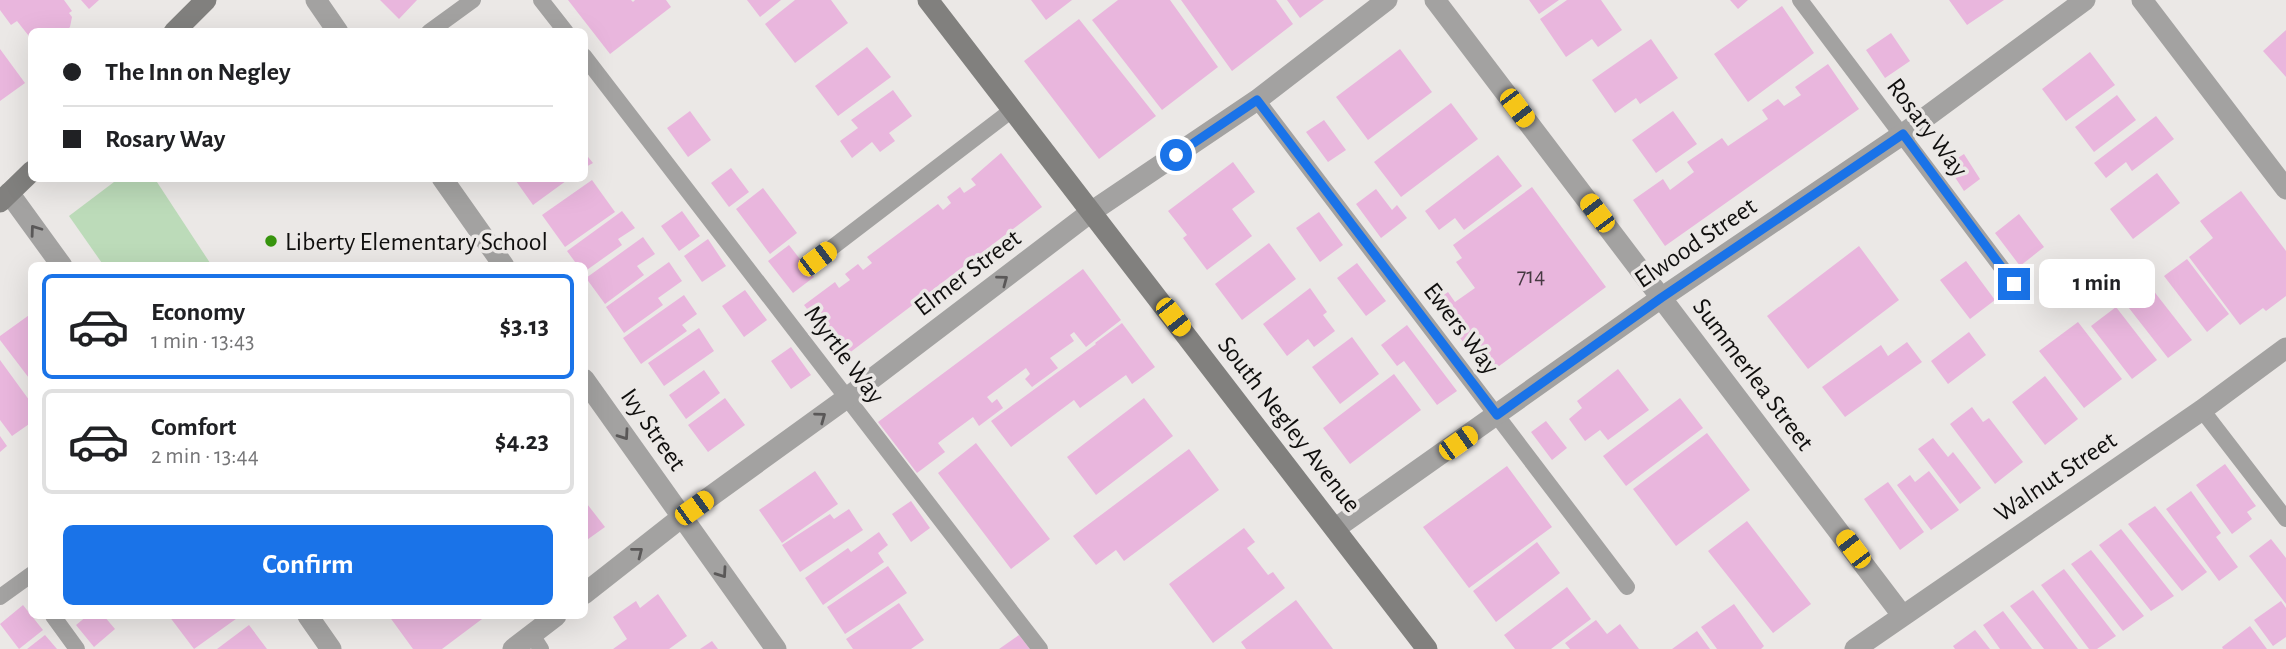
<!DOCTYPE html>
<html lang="en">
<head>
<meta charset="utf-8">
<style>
  :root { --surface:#fff; --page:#f2f2f2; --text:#202124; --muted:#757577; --line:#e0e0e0; --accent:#1a73e8 }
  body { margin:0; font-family:"Alegreya Sans",sans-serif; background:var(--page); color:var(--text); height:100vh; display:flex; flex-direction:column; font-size:26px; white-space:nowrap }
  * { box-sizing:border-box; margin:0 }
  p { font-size:23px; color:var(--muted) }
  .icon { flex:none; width:38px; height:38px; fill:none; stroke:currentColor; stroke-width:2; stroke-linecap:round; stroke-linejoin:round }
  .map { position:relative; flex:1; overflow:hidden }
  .panel { position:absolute; left:28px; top:262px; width:560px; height:357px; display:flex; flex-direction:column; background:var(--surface); border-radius:10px; box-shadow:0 7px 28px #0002 }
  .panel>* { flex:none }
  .top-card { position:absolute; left:28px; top:28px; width:560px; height:154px; border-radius:10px; box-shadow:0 7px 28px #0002; display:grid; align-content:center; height:154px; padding:0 35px; background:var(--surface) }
  .end { position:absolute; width:32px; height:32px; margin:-16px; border:9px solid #1a73e8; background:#fff; box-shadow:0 0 0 4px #fff }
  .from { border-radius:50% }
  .bubble { position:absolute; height:49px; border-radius:10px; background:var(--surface); box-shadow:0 7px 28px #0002; font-size:23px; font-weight:700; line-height:49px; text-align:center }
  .car { position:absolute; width:21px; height:42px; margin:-21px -10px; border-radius:9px; box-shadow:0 0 5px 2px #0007; background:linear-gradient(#f5c518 24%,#345 0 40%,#f5c518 0 76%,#345 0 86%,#f5c518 0) }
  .top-card b { display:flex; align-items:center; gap:24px; height:66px; font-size:26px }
  .top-card b+b { border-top:2px solid var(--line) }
  .top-card i { width:18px; height:18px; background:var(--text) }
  ul { padding:12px 0 0; list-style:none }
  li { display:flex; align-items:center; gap:21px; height:105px; margin:0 14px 10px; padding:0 21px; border:4px solid var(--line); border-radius:10px }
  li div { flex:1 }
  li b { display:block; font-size:26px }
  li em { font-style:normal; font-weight:700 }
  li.on { border-color:var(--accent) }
  li>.icon { width:63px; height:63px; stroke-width:1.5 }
  .cta { display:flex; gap:14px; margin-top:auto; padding:14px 35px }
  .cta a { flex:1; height:80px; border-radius:10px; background:var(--accent); color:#fff; font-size:28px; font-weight:700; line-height:80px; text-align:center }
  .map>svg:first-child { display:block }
  .green { fill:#bcdbb9 }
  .building { fill:#e9b6dd }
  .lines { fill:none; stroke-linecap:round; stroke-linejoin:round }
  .lane { stroke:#a3a2a1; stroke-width:16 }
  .street { stroke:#a3a2a1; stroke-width:21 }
  .secondary { stroke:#81807e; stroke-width:21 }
  .oneway { stroke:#5a5858 }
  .route { stroke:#1a73e8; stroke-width:9 }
  .poi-dot { fill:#37940e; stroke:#ebe8e6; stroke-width:2.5 }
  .labels { text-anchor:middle; stroke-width:7; stroke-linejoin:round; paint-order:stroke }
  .number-label { font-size:23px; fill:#463942 }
  .street-label { font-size:26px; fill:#100f0e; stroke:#ebe8e6 }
  .poi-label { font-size:26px; fill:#100f0e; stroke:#ebe8e6; text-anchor:start }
</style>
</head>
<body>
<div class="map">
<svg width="2286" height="649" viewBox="0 0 2286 649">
  <rect width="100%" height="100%" fill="#ebe8e6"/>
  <!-- green -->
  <path class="green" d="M118,179H155L212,266H104L69,216Z"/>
  <!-- building -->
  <path class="building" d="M0,0H64L72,11L69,13L72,17L70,27L65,32H50L48,28L44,32H32V40L17,21L11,25L0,10Z
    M81,0H99L89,9Z
    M380,0H417L399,19Z
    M568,0H631L633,2L635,0H666L671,7L610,54Z
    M747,0H781L760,17Z
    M795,0H831L848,23L795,63L765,24Z
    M1031,0H1072L1046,20Z
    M1118,0H1170L1218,67L1162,110L1092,20Z
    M1181,0H1276L1293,24L1232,71Z
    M1287,0H1324L1300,18Z
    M1529,0H1559L1539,14Z
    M1567,0H1601L1622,30L1598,47L1592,39L1566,57L1540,19Z
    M1730,0H1748L1738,9Z
    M1949,0H2004L1967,25Z
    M1782,6L1814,53L1748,102L1714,54Z
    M1079,19L1156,116L1099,159L1024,61Z
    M2286,30V77L2263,51Z
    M1891,33L1910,61L1885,78L1866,50Z
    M1651,39L1678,78L1640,104L1636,98L1615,113L1592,80Z
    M867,47L891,77L838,116L815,86Z
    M0,49L25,83L0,101Z
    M1400,49L1432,92L1368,140L1336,97Z
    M2090,52L2115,85L2066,121L2042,89Z
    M1828,64L1859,109L1665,246L1633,200L1663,179L1670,190L1694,172L1687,162L1722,138L1728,146L1768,119L1762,110L1778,99L1784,106L1801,95L1795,87Z
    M893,90L912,116L889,133L895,141L880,152L872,142L852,158L840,141L858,128L851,120Z
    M2117,95L2136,120L2094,152L2075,127Z
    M1451,103L1478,139L1401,197L1374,162Z
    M690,111L711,140L688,157L667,128Z
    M1673,111L1697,144L1656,173L1632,140Z
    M2156,116L2174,139L2132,171L2126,162L2106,178L2094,163Z
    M1324,120L1346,150L1328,162L1306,132Z
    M584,152L593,163L584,168Z
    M1001,153L1042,207L840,360L833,351L837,348L804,305L835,282L839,288L850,280L845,274L858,264L863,270L872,263L867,257L938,204L943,210L951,203L947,197L960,187L964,193L976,185L971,179Z
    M1964,154L1980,179L1964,191L1947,165Z
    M1498,155L1522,186L1464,230L1455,218L1439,230L1425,211Z
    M1233,162L1255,192L1232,209L1252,236L1207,270L1183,238L1187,235L1168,211Z
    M731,168L749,192L729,207L711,183Z
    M2157,173L2180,203L2133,239L2110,209Z
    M520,178H570L533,205L516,181Z
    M592,180L615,212L565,247L542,215Z
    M1532,187L1606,287L1487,375L1434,302L1448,292L1455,302L1475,288L1456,262L1462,258L1453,245Z
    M763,188L797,233L770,254L736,209Z
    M1376,189L1392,210L1397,205L1407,218L1381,238L1356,204Z
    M2241,191L2286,251V296L2266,311L2263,308L2240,325L2189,257L2213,238L2200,221Z
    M622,211L635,228L618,239L622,245L584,272V266H578L567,251Z
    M682,211L700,236L679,251L661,226Z
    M1319,212L1343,245L1320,262L1296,228Z
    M2019,214L2044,247L2020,266L1995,233Z
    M643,237L655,254L637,266L644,275L605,304L586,278Z
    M708,239L726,266L702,282L684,256Z
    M1269,243L1296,279L1242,320L1215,284Z
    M789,245L814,277L793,293L768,261Z
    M1859,246L1899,300L1808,369L1767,316Z
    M2187,259L2229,314L2207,332L2164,276Z
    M1966,261L1995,300L1970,319L1940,280Z
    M669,262L682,281L658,298L663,305L624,333L606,307Z
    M1357,263L1386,301L1366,316L1337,278Z
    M1083,269L1121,320L1086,347L1074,332L1070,335L1074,341L1050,358L1058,368L1032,387L1025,379L1030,374L1026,368L987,397L992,403L997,399L1003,408L979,426L973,417L938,443L945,452L917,473L878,422Z
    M2149,285L2192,340L2168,358L2125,303Z
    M1310,288L1327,312L1323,315L1335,331L1314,347L1308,339L1287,356L1263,324Z
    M745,290L767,320L744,337L722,306Z
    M684,295L697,314L682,325L687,331L641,364L623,338Z
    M2116,307L2157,360L2132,379L2091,326Z
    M32,313V382L0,340V336Z
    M2078,322L2122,379L2084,408L2039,351Z
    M1122,323L1155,367L1132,384L1126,375L1080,408L1074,400L1011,447L991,421L1096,344L1095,343Z
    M1407,325L1457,391L1437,405L1404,361L1397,366L1381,345Z
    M699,328L714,351L664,386L648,363Z
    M1969,332L1986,355L1948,384L1931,361Z
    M1352,337L1379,374L1340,404L1312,367Z
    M1907,342L1922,362L1845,417L1822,387L1881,345L1888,356Z
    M791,347L811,375L791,389L771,361Z
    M0,360L32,404V422L12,436L0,420Z
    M1618,369L1649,410L1608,440L1600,430L1585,441L1569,419L1582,408L1577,401Z
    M704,370L720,393L686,419L669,395Z
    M1394,374L1421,410L1350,464L1323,428Z
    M2045,376L2078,419L2045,445L2012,402Z
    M725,398L745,425L708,452L688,425Z
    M1144,398L1173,436L1096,495L1067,457Z
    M1680,398L1703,428L1626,486L1603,456Z
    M1972,407L1983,422L1989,418L2023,462L1995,484L1950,424Z
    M1546,421L1567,448L1552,460L1531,432Z
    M1707,433L1750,490L1676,546L1633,489Z
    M0,436L7,446L0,452Z
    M1933,438L1948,457L1953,452L1981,488L1960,504L1918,449Z
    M976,443L1050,539L1011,569L938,473Z
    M1189,449L1219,490L1124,561L1116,550L1096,565L1073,536Z
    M2225,464L2256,506L2247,512L2252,519L2232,534L2196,485Z
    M1507,466L1552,527L1469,588L1423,527Z
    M815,471L838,504L782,543L759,510Z
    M1929,471L1959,510L1931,530L1897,485L1910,475L1915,482Z
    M1888,482L1924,532L1900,550L1864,499Z
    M2191,491L2221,533L2216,537L2238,567L2219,581L2166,509Z
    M584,500L605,527L584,542Z
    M911,501L930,528L911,542L892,514Z
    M2155,506L2207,572L2182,591L2128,524Z
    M849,509L863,530L800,572L782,545L830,514L834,519Z
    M1747,521L1811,604L1773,633L1708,551Z
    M1244,528L1255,542L1247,548L1268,575L1273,572L1285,588L1213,643L1169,584Z
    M2121,529L2174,596L2151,611L2099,545Z
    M879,532L888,545L878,553L884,562L823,605L805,578L848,548L851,552Z
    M2271,539L2286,558V604L2249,556Z
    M1537,542L1560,573L1496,622L1473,591Z
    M2091,550L2144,616L2123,631L2071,564Z
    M888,566L907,593L845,634L827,607Z
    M2064,569L2116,636L2097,649H2089L2041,585Z
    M1567,587L1591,619L1551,649H1515L1504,635Z
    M2033,590L2078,649H2044L2010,606Z
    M658,594L687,636L669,649H613L627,639L613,617L636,601L640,608Z
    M1296,600L1333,649H1246L1241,642Z
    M2281,601L2286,608V637L2273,646L2254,620Z
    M899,603L924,640L911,649H853L846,639Z
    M1734,604L1764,646L1761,649H1717L1701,627Z
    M23,605L43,630L19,649L0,624Z
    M2003,611L2032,649H2000L1983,625Z
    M87,616H104L115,629L94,647L76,625Z
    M169,616H240L194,649Z
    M389,616H486L442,649H413Z
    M1596,620L1607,634L1620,624L1639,649H1570L1565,643Z
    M249,625L267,649H217Z
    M2250,626L2267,649H2223L2222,647Z
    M1975,630L1990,649H1955L1953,646Z
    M1697,631L1710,649H1672Z
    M45,635L57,649H27Z
    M1019,635L1030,649H999Z
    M712,641L718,649H700Z"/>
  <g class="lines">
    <!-- lane -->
    <path class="lane" d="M541,0L566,32
      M1800,0L2014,284
      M429,32L473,0
      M584,56L1040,649
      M1257,100L1627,587
      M817,259L1012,110
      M2202,410L2286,519
      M0,597L32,574
      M53,616L77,649
      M532,635L541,649"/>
    <!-- street -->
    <path class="street" d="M316,0L338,32
      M1435,0L1902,615
      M2142,0L2286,189
      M442,178L504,266
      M9,193L62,266
      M584,379L776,649
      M1336,528L1661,298L1903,134L2085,0
      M584,594L682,517L848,397L1091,212L1257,100L1387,0
      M308,616L331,649
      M513,649L556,616
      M1855,649L2202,410L2286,348"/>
    <!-- secondary -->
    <path class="secondary" d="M928,0L1427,649
      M174,32L206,0
      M0,202L32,171"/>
  </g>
  <!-- one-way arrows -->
  <defs><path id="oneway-chevron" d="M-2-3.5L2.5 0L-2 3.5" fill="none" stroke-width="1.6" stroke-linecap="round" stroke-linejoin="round" transform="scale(1.75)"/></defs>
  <g class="oneway">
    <use href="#oneway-chevron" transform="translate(35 230) rotate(-126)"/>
    <use href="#oneway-chevron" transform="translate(1003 280) rotate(-37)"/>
    <use href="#oneway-chevron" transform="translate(821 417) rotate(-36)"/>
    <use href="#oneway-chevron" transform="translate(624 435) rotate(55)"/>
    <use href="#oneway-chevron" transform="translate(638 552) rotate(-38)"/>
    <use href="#oneway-chevron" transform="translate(722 573) rotate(55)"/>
  </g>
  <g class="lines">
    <!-- route -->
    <path class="route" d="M1176,155L1257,100L1497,415L1661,298L1903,134L2014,284"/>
  </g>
  <!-- markers -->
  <circle class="poi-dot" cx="271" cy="241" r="7"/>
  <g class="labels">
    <!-- number labels -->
    <g class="number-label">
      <text x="1531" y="283">714</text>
    </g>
    <!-- street labels -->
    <g class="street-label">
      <text transform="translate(1928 127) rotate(53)" y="9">Rosary Way</text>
      <text transform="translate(1695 242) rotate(-34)" y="9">Elwood Street</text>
      <text transform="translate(967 272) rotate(-37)" y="9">Elmer Street</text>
      <text transform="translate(1462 328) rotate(53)" y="9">Ewers Way</text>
      <text transform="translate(845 354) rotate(53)" y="9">Myrtle Way</text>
      <text transform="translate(1754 374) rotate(53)" y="9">Summerlea Street</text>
      <text transform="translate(1290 424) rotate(52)" y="9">South Negley Avenue</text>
      <text transform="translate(654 429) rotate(55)" y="9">Ivy Street</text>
      <text transform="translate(2055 476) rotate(-34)" y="9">Walnut Street</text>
    </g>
    <!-- poi labels -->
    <g class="poi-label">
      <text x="285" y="250">Liberty Elementary School</text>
    </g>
  </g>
</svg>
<i class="end from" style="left:1176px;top:155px"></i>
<i class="end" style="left:2014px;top:284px"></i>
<div class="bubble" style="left:2039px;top:259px;width:116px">1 min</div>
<i class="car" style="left:1517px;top:108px;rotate:143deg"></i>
<i class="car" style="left:1597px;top:213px;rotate:323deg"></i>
<i class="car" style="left:817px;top:259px;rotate:53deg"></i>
<i class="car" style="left:1173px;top:317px;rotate:142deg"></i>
<i class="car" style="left:1458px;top:443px;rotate:55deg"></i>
<i class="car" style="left:694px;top:508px;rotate:54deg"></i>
<i class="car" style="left:1853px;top:549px;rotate:323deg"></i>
<div class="top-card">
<b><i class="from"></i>The Inn on Negley</b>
<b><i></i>Rosary Way</b>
</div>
<section class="panel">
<ul>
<li class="on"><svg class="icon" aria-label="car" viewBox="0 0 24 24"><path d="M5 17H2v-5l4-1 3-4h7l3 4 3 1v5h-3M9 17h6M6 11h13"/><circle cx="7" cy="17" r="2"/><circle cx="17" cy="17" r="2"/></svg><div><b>Economy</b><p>1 min · 13:43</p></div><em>$3.13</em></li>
<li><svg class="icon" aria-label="car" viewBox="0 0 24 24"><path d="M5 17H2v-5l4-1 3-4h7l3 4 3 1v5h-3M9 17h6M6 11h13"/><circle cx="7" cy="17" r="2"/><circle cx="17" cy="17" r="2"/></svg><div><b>Comfort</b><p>2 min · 13:44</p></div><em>$4.23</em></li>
</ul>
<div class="cta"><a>Confirm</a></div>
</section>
</div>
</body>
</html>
